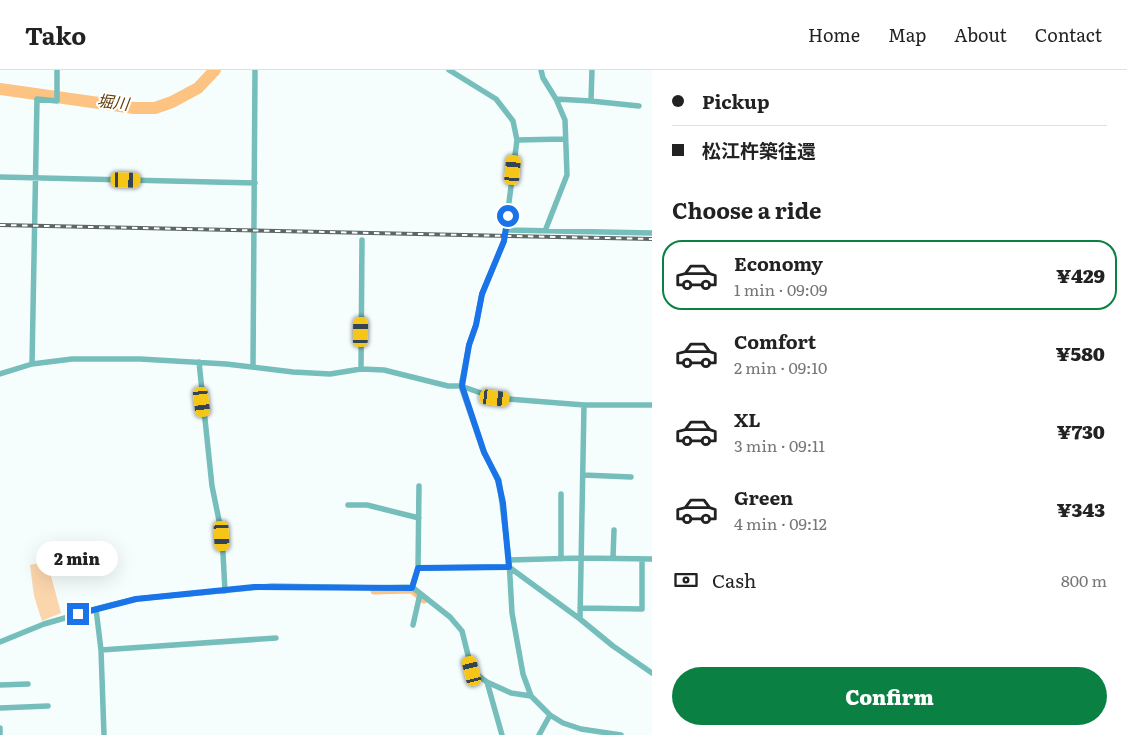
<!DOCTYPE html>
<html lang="en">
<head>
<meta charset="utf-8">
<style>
  :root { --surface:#fff; --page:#f2f2f2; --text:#222; --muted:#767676; --line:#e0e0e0; --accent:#0b8043 }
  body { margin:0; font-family:Literata,"Noto Sans JP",serif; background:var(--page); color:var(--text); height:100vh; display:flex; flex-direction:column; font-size:19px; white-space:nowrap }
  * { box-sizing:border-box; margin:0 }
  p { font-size:16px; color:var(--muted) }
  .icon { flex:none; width:28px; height:28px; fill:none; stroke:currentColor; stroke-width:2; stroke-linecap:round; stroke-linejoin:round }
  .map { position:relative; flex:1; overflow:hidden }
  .side { display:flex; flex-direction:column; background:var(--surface); width:475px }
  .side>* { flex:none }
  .guide { display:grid; align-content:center; height:110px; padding:0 20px; background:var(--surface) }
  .end { position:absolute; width:22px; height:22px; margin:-11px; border:6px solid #1a73e8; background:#fff; box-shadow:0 0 0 2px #fff }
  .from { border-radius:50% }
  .bubble { position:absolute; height:35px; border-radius:18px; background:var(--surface); box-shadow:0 5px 20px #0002; font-size:16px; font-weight:800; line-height:35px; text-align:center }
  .car { position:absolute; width:15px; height:30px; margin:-15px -8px; border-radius:6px; box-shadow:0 0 4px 1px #0007; background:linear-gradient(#f5c518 24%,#345 0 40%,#f5c518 0 76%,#345 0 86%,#f5c518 0) }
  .guide b { display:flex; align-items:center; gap:18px; height:48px; font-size:19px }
  .guide b+b { border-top:1px solid var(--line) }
  .guide i { width:12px; height:12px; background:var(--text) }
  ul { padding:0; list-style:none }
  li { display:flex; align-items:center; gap:15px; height:70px; margin:0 10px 8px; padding:0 10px; border:2px solid transparent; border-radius:20px }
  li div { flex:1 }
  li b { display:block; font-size:19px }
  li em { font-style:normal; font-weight:800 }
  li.on { border-color:var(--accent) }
  li>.icon { width:45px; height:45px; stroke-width:1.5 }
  h2 { padding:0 20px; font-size:22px; line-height:60px }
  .pay { display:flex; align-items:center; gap:12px; height:55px; padding:0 20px; font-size:19px }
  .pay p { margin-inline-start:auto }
  .button { display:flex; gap:10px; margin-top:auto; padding:10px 20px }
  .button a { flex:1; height:58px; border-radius:30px; background:var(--accent); color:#fff; font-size:20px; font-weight:800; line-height:58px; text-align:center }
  header { display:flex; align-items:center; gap:30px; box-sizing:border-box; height:70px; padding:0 25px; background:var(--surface); border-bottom:1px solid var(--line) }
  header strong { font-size:24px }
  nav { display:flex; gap:28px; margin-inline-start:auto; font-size:18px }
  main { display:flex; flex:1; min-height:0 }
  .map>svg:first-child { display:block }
  .green { fill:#fbd5ac }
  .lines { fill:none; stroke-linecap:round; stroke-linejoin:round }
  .canal { stroke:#fdc383; stroke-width:7 }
  .river { stroke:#fdc383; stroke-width:12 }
  .street { stroke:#75bebb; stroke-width:5.5 }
  .rail-casing { stroke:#5b6665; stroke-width:4 }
  .rail { stroke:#fff; stroke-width:2; stroke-dasharray:5.5; stroke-linecap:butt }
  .route { stroke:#1a73e8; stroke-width:6 }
  .labels { text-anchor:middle; stroke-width:4; stroke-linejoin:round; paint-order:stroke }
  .water-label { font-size:16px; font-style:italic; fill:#633e0a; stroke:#fff }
</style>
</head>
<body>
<header>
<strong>Tako</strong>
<nav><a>Home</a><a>Map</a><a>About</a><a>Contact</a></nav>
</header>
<main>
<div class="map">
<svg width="652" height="665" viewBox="0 0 652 665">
  <rect width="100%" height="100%" fill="#f6fefd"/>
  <!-- green -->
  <path class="green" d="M47,491L61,543L42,551L34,526L30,495Z"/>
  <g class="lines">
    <!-- canal -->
    <path class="canal" d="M374,521L412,520L424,530"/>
    <!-- river -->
    <path class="river" d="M0,19L134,38H155L172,32L198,18L215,0"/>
    <!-- street -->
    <path class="street" d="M449,0L496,29L513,51L517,70L504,171L482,224L476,255L469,275L461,316L484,383L499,410L509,490L512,543L523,604L531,626
      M541,0L543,8L556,29L565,50L567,105L545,161
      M556,29L591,31L639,36
      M591,31L592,0
      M517,70L565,69
      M0,107L255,113
      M506,160L652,163
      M199,292L212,416L222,465L225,521
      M32,294L37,29L57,31V0
      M253,297L255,0
      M361,299L362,170
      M0,304L32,294L72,289H140L226,294L293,302L330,304L361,299L384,300L448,316H461L495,328L584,335H652
      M583,405L631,407
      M348,435H367L419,448
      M613,488L614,460
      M561,489V424
      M509,490L581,488L652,489
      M418,498L419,416
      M412,517L418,498L509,497L580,549L613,576L652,603
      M580,538L642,539V489
      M96,539L101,580L104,665
      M580,549L584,335
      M413,555L420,524
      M0,572L44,554L96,539L136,529L272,516L379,518L412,517L450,547L462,561L472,601L487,612L511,623L531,626L550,645L563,653L581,659L621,665
      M101,580L276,568
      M487,612L502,665
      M0,615L28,614
      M0,638L48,636
      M0,658V665
      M539,665L550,645"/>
    <!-- rail casing -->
    <g class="rail-casing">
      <path id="rail" d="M0,155L652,169"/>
    </g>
    <!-- rail -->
    <use href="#rail" class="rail"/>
  </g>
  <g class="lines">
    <!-- route -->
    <path class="route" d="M78,544L136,529L254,517L412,518L418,498L509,497L503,433L498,410L484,382L462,316L469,275L476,255L482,224L504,171L508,146"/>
  </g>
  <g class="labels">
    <!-- water labels -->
    <g class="water-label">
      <text transform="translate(113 32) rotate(7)" y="6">堀川</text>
    </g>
  </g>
</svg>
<i class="end from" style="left:508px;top:146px"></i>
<i class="end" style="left:78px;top:544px"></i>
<div class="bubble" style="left:36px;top:471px;width:82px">2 min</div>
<i class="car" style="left:513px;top:100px;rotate:5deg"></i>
<i class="car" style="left:126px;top:110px;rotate:91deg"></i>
<i class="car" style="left:361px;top:262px;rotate:1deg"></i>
<i class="car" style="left:495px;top:328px;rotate:97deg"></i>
<i class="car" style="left:202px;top:332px;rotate:173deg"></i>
<i class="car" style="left:222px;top:466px;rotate:177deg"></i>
<i class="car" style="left:472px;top:601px;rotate:346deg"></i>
</div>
<section class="side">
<div class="guide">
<b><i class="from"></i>Pickup</b>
<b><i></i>松江杵築往還</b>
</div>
<h2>Choose a ride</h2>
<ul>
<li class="on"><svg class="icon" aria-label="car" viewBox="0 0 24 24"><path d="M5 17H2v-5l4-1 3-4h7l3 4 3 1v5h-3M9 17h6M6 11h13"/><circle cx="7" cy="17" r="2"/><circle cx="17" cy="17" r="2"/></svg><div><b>Economy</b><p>1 min · 09:09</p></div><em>¥429</em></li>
<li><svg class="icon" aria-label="car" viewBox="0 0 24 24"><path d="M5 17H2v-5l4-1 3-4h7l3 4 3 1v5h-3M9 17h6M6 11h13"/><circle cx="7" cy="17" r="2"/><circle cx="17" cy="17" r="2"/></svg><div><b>Comfort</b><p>2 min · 09:10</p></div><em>¥580</em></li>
<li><svg class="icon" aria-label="car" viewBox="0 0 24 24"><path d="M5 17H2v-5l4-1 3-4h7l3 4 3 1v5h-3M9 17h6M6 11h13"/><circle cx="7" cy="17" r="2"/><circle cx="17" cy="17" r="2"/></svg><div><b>XL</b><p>3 min · 09:11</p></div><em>¥730</em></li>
<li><svg class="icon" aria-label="car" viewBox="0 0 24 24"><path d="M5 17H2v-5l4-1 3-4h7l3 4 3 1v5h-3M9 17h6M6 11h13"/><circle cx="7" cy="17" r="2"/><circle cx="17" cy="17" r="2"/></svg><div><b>Green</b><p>4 min · 09:12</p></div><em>¥343</em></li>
</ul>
<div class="pay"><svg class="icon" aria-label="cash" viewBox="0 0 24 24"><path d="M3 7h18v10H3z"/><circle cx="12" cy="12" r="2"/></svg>Cash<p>800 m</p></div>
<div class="button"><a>Confirm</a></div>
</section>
</main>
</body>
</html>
